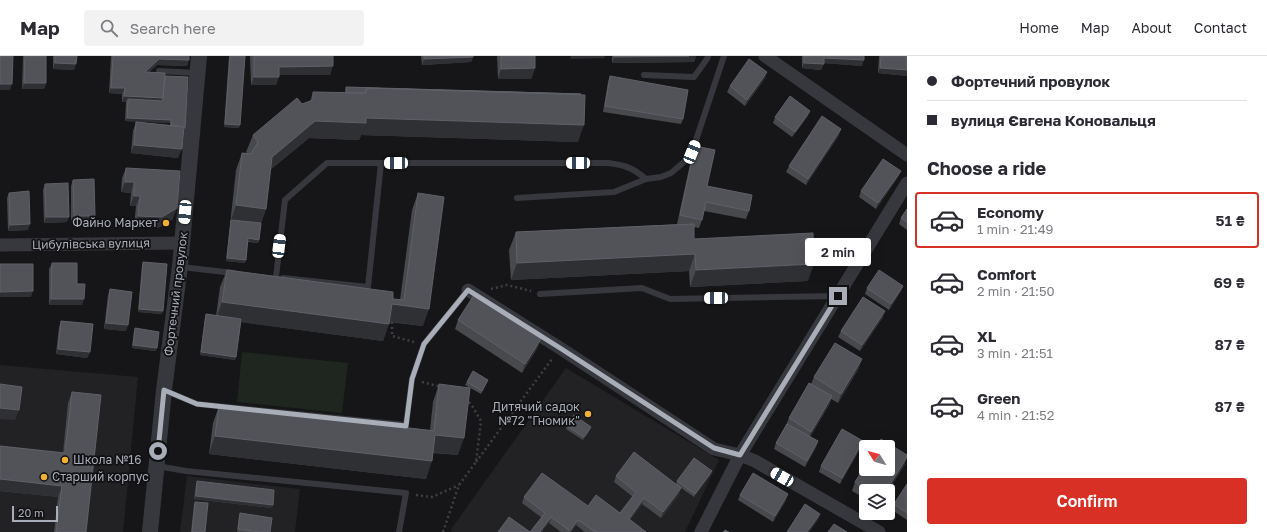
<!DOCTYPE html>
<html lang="en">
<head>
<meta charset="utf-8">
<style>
  :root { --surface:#fff; --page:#f2f2f3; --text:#2b2b33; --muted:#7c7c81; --line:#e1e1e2; --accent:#d93025 }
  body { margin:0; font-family:"Golos Text",sans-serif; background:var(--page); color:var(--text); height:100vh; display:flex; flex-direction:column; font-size:15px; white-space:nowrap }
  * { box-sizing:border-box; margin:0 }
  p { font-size:13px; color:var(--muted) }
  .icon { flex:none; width:22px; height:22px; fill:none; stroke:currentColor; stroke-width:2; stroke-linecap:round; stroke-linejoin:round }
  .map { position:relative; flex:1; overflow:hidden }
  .side { display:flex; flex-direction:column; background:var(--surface); width:360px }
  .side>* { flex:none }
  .top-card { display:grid; align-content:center; height:88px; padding:0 20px; background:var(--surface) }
  .needle { width:26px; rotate:307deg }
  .fabs { position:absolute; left:859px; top:384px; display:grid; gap:8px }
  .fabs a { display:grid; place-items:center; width:36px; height:36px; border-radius:4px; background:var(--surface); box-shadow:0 4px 16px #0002; font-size:20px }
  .scale { position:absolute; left:12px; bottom:10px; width:46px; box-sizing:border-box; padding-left:4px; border:2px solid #a8adb8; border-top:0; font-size:11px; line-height:14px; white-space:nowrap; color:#a8adb8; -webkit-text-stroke:3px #111113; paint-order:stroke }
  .end { position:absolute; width:18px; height:18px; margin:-9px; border:5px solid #a8adb8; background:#111; box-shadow:0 0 0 2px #111 }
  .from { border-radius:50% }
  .bubble { position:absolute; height:28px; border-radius:4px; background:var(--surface); box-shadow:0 4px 16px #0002; font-size:13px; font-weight:600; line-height:28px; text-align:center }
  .car { position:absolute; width:12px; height:24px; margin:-12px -6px; border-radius:5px; box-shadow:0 0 3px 1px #0007; background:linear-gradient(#fff 24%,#345 0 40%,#fff 0 76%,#345 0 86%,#fff 0) }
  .top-card b { display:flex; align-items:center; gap:14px; height:38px; font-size:15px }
  .top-card b+b { border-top:1px solid var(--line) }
  .top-card i { width:10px; height:10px; background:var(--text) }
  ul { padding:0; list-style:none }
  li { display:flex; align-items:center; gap:12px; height:56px; margin:0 8px 6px; padding:0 12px; border:2px solid transparent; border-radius:4px }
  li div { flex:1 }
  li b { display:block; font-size:15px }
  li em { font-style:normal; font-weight:600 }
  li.active { border-color:var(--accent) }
  li>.icon { width:36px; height:36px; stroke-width:1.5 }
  h2 { padding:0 20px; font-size:18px; line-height:48px }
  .button { display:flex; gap:8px; margin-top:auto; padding:8px 20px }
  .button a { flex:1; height:46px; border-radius:4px; background:var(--accent); color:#fff; font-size:16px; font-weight:600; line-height:46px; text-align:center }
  header { display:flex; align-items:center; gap:24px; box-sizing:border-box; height:56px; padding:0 20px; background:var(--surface); border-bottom:1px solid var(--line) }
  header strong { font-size:19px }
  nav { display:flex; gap:22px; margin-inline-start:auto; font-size:14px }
  .search { width:280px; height:36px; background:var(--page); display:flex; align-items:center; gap:10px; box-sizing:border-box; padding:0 14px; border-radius:4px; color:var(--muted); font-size:15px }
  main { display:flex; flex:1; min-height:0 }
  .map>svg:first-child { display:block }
  .built { fill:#222225 }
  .green { fill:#1e261f }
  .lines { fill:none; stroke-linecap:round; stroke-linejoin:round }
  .path { stroke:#3d3f44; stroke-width:2.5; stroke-dasharray:2 3; stroke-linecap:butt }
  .service { stroke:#37383d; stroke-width:6 }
  .minor { stroke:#37383d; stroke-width:13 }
  .tertiary { stroke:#37383d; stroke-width:16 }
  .wall { fill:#47494d }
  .shaded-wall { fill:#2f3033 }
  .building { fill:#525359; stroke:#5f6168 }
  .route { stroke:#a8adb8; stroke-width:5 }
  .poi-dot { fill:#f2b134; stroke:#111113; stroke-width:1.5 }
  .labels { text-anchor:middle; stroke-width:3.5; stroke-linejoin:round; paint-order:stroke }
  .poi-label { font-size:12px; fill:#a8adb8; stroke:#111113; text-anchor:end }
  .street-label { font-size:12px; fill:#a8adb8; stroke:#111113 }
</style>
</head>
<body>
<header>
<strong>Map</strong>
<div class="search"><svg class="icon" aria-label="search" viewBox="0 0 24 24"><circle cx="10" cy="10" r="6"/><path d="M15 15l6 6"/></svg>Search here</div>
<nav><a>Home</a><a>Map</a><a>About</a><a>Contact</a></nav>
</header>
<main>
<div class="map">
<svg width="907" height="476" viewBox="0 0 907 476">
  <rect width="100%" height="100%" fill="#161618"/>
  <!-- built -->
  <path class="built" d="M0,309L138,321L123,476H0Z
    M566,312L719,404L685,476H451L452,472Z
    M187,420L300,433L295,476H180Z"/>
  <!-- green -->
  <path class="green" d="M242,296L348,307L342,357L237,346Z"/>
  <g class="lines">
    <!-- path -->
    <path class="path" d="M491,233L507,229L531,235
      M392,266V280L414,286
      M422,326L441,331
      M476,406L552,303
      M416,439L432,441L459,429
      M443,476L459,429L476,406L481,365L471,348L466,344"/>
    <!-- service -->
    <path class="service" d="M159,15L197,17
      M644,19L694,21L707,3L708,0
      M517,142L614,136L646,123L661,121L671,117L684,106L692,96L724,0
      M181,211L234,217
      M276,221L285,144L327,107H608C625,109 633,112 646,123
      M283,222L368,231L381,107
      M540,238L642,232L670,243L838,240
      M166,335L197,348L406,369L412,323L424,288L468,234
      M157,410L186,415L406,437L399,476"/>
    <!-- minor -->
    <path class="minor" d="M765,0L907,99
      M0,189L182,187
      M468,234L560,292L714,393L740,399L755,405L879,476
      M701,476L740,399L907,127"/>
    <!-- tertiary -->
    <path class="tertiary" d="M150,476L164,334L180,210L199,0"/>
  </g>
  <!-- wall -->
  <path class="wall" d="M23,0H46V27L44,33H22Z
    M53,0H77L74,14L53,13Z
    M111,0H189L187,10L157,9L149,16L165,20L183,75L178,102L131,97L133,75L136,66L170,69V67L125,65L126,46H122V38L109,37Z
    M229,0H245L239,72L224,71Z
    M250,0H333L330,19H279L276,29H251Z
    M421,0H473V1L471,6L422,9Z
    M497,0H535V12L531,23H498Z
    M612,0H696L694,6L612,7Z
    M802,0H864L862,10L824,7L821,14L802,12Z
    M879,0H907V20L878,17Z
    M610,20L683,63L681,68L603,56L608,26Z
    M765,22L745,50L727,36L730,30Z
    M346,31L581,38L578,86L361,79L359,84L309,82L270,114L266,153L261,167L259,184L258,187L248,186L245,207L226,205L236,114L242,97L248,98L246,96L253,79L302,48L310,46L313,36L345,37Z
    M808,60L792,81L773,67L775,61Z
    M839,79L806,129L786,116L789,110Z
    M695,90L707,130L749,155L746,163L704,155L702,164L699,172L694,171V183L808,225L690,231L689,215L511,224L509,194L516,176L681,168H677L692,99Z
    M126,112L173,163L158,172L134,170L136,150H130L131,137L121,136L122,122Z
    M901,115L898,121L876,153L859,141L861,135Z
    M73,124L95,160L93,166H71V130Z
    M45,128L67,166L44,167L43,134Z
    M9,137L28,174L8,175L7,142Z
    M418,137L423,270L389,266L383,285L241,266L236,301L235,304L200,299L205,261L206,258L216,260L220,231L227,214L400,244L412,154Z
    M907,153V174L899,168L901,162Z
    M143,206L162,258L138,256L142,209Z
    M52,207L77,228L82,249H49V213Z
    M903,230L901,235L889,254L865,238L867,232Z
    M110,233L126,275L104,273L108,239Z
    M883,261L860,295L838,281L841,275Z
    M458,264L538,291L522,317L455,273Z
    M61,265L90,296L87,302L56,298L59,271Z
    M135,272L156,295L132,292L134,275Z
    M859,312L838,347L831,343L829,349L810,381L818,385L816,391L805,411L774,393L776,387L786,369L789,362L811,328L814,321Z
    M488,324L481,338L465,329L467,326Z
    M439,328L458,399L433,397L426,423L209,398L213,367L219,350L430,374L433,346Z
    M72,336L86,476H54L58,441L0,435V390L63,397L68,347Z
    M567,370L590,374L583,384L566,373Z
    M861,391L840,428L819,416L821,410Z
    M905,408L888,435H866V443L852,435L855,426Z
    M711,418L694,441L680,431L679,438L661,462L642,448L630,464L646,476H585L576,469L571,476H561L522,447L524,441L588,450L620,457L633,441L614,426L616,420L676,428L677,425Z
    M197,425L272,452L194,443L196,428Z
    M907,428V464L892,454L894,448Z
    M740,439L786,444L773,466L738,444Z
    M195,446L205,476H191L194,449Z
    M240,457L270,476H237L239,460Z"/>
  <!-- shaded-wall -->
  <path class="shaded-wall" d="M571,0H605L604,2L570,3Z
    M696,0L694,6L612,7L614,1Z
    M473,1L471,6L422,9L424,3Z
    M824,2L864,4L862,10L822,7Z
    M159,3L189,4L187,10L157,9L143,22L145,16Z
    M55,7L76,8L74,14L53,13Z
    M804,7L824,8L821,14L802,12Z
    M333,10L330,19H276L279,11Z
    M535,12L531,23H498L501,13Z
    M880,12L907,14V20L878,17Z
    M767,16L765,22L745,50L747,44Z
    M254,21H279L276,29H251Z
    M24,27H46L44,33H22Z
    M0,28H12L10,34H0Z
    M111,32H125L122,38L109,37Z
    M124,40L163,42L161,48L128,43L126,46H122Z
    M810,55L808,60L792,81L795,76Z
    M127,62L171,64L170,67L125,65Z
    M366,62L584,69L578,86L361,79L359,84L309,82L265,118L272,101L315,65Z
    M225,68L240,69L239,72L224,71Z
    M841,73L839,79L806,129L808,123Z
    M134,89L182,93L178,102L131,97Z
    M901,115L898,121L876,153L878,147Z
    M125,126H134L131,137L121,136Z
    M134,140H140L136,150H130Z
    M236,149L266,153L260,170L231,164Z
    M177,152L173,163L158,172L134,170L138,160Z
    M74,160H95L93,166H71Z
    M46,161H69L67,166L44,167Z
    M30,168L28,174L8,175L10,169Z
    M248,182L259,184L258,187L247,185Z
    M695,198L689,215L511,224L517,207Z
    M227,202L246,204L245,207L226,205Z
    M814,208L808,225L690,231L696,214Z
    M903,230L901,235L889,254L891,248Z
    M33,235L31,241H0V236Z
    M51,243H84L82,249H49Z
    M222,246L389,268L383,285L216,263Z
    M392,248L429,253L423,270L386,265Z
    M139,253L163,255L162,258L138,256Z
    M885,255L883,261L860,295L862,289Z
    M106,267L128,269L126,275L104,273Z
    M541,283L538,291L522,317L525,308Z
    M133,289L157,292L156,295L132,292Z
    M58,293L90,296L87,302L56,298Z
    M201,296L236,301L235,304L200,299Z
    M862,303L859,312L838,347L841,338Z
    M832,340L829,349L808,384L811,376Z
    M0,352L19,354L15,364L0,363Z
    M591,371L590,374L583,384L584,381Z
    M435,379L464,382L458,399L429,396Z
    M215,380L432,405L426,423L209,398Z
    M818,385L816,391L805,411L807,405Z
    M863,385L861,391L840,428L842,422Z
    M907,401L905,408L888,435H886Z
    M712,415L711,418L694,441L695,438Z
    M0,423L62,430L58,441L0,435Z
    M681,432L679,438L661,462L663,456Z
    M788,438L786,444L773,466L775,460Z
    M196,440L273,449L272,452L194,443Z
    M644,442L642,448L626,469L629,463Z
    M820,458L818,464L809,476H807Z
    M551,461L549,467L542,476H540Z
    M578,464L576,469L571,476H569Z"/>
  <!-- building -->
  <path class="building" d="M0,0H13L12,28H0Z
    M25,0H46V27H24Z
    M55,0H77L76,8L55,7Z
    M113,0H189V4L159,3L145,16L165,17L163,42L124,40L125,32H111Z
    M230,0H245L240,69L225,68Z
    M254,0H333V10L279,11V21H254Z
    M424,0H473V1L424,3Z
    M501,0H535V12L501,13Z
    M614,0H689L614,1Z
    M804,0H864V4L824,2V8L804,7Z
    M881,0H907V14L880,12Z
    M749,3L767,16L747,44L730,30Z
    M165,20L188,21L185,72H184V71L171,69V64L127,62L128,43L162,45L163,42Z
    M610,20L688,34L683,63L605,50Z
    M346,31L581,38L367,32L365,37H346Z
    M367,32L585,39L584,69L366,62V67L315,65L272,101L266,153L236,149L242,97L251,98L258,86L253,79L297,42L302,48L313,44V36L366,37Z
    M790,40L810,55L795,76L775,61Z
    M822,60L841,73L808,123L789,110Z
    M136,66L184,71L182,93L134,89Z
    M695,90L715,94L707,130L752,139L749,155L706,146L702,164L680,159Z
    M883,103L901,115L878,147L861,135Z
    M126,112L180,115L177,152L162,161L138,160L140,140H134V126H125Z
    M94,123L95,160H74L73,124Z
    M68,127L69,161H46L45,128Z
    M29,135L30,168L10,169L9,137Z
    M418,137L444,141L429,253L392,248L389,268L222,246L227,214L393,236V243L404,244Z
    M907,153V166L901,162Z
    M231,164L261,167L259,184L248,182L246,204L227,202Z
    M694,168V183L813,177L814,208L696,214L695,198L517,207L516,176Z
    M143,206L167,208L163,255L139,253Z
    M52,207H77V228H85L84,243H51Z
    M0,208H33V235L0,236Z
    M879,214L903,230L891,248L867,232Z
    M110,233L132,236L128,269L106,267Z
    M474,239L541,283L525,308L458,264Z
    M863,241L885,255L862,289L841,275Z
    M206,258L241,263L236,301L201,296Z
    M61,265L93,268L90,296L58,293Z
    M135,272L159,276L157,292L133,289Z
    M835,287L862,303L841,338L814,321Z
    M473,315L488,324L482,335L467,326Z
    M809,327L832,340L811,376L789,362Z
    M0,328L22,331L19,354L0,352Z
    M439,328L470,332L464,382L435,379L432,405L215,380L219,350L434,375Z
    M72,336L101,339L86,476H56L62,430L0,423V390L65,397Z
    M574,359L591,371L584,381L567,370Z
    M787,368L818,385L807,405L776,387Z
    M842,373L863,385L842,422L821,410Z
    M881,383L907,399V401L886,435H869L855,426L866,408V413H888V391H877Z
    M634,396L681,432L663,456L644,442L629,463L646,476H595L578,464L570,475L551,461L540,476H530L545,457L524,441L542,417L588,450L596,439L620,457L636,436L616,420Z
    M694,402L712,415L695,438L677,425Z
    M753,417L788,438L775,460L740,439Z
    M197,425L274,434L273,449L196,440Z
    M907,428V457L894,448Z
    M195,446L208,447L205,476H192Z
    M805,448L820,458L807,476H787Z
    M240,457L272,462L270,476H259L238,473Z
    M509,461L530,476H498Z
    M834,468L847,476H828Z
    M725,474L729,476H723Z"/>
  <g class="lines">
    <!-- route -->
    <path class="route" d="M158,395L164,334L197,348L406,370L412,323L424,288L468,234L560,292L714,392L740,399L838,240"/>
  </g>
  <!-- markers -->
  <g class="poi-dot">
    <circle cx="166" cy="167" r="4"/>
    <circle cx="588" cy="358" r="4"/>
    <circle cx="65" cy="404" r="4"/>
    <circle cx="44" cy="421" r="4"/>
  </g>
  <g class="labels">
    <!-- poi labels -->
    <g class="poi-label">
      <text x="158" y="171">Файно Маркет</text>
      <text x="580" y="355">Дитячий садок<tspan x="580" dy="14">№72 "Гномик"</tspan></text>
      <text x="73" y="408" text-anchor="start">Школа №16</text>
      <text x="52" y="425" text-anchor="start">Старший корпус</text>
    </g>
    <!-- street labels -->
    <g class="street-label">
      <text transform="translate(91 188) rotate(-1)" y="4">Цибулівська вулиця</text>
      <text transform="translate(176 238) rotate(-83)" y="4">Фортечний провулок</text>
    </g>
  </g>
</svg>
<div class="fabs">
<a><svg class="needle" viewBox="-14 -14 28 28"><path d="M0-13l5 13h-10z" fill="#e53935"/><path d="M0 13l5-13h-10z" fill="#7c7c81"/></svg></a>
<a><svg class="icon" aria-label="layers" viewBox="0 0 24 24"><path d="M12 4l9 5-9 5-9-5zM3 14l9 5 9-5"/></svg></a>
</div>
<div class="scale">20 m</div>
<i class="end from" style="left:158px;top:395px"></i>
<i class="end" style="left:838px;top:240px"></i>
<div class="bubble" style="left:805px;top:182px;width:66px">2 min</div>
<i class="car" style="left:692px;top:96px;rotate:22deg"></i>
<i class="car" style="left:396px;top:107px;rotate:270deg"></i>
<i class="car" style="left:578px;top:107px;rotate:270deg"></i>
<i class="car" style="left:185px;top:156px;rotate:185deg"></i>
<i class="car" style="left:279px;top:190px;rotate:7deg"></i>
<i class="car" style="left:716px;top:242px;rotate:269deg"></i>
<i class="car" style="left:782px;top:421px;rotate:300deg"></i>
</div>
<section class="side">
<div class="top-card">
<b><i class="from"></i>Фортечний провулок</b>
<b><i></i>вулиця Євгена Коновальця</b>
</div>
<h2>Choose a ride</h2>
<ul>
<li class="active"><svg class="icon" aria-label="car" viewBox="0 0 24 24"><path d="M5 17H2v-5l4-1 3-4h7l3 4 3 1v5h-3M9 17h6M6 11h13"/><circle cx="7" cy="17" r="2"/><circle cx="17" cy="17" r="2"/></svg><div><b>Economy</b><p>1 min · 21:49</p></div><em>51 ₴</em></li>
<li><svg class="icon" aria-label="car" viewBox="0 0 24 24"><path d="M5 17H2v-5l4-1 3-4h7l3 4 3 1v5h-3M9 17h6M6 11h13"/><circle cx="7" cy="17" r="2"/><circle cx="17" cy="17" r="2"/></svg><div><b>Comfort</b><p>2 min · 21:50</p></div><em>69 ₴</em></li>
<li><svg class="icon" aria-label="car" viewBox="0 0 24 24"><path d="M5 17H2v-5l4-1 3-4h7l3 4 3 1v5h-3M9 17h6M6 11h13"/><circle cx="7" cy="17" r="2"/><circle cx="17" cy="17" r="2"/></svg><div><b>XL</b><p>3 min · 21:51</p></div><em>87 ₴</em></li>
<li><svg class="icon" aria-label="car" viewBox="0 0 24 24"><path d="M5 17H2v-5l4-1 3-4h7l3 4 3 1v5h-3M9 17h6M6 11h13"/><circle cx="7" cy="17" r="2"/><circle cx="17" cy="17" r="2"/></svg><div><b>Green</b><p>4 min · 21:52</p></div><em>87 ₴</em></li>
</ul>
<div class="button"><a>Confirm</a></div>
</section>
</main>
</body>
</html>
